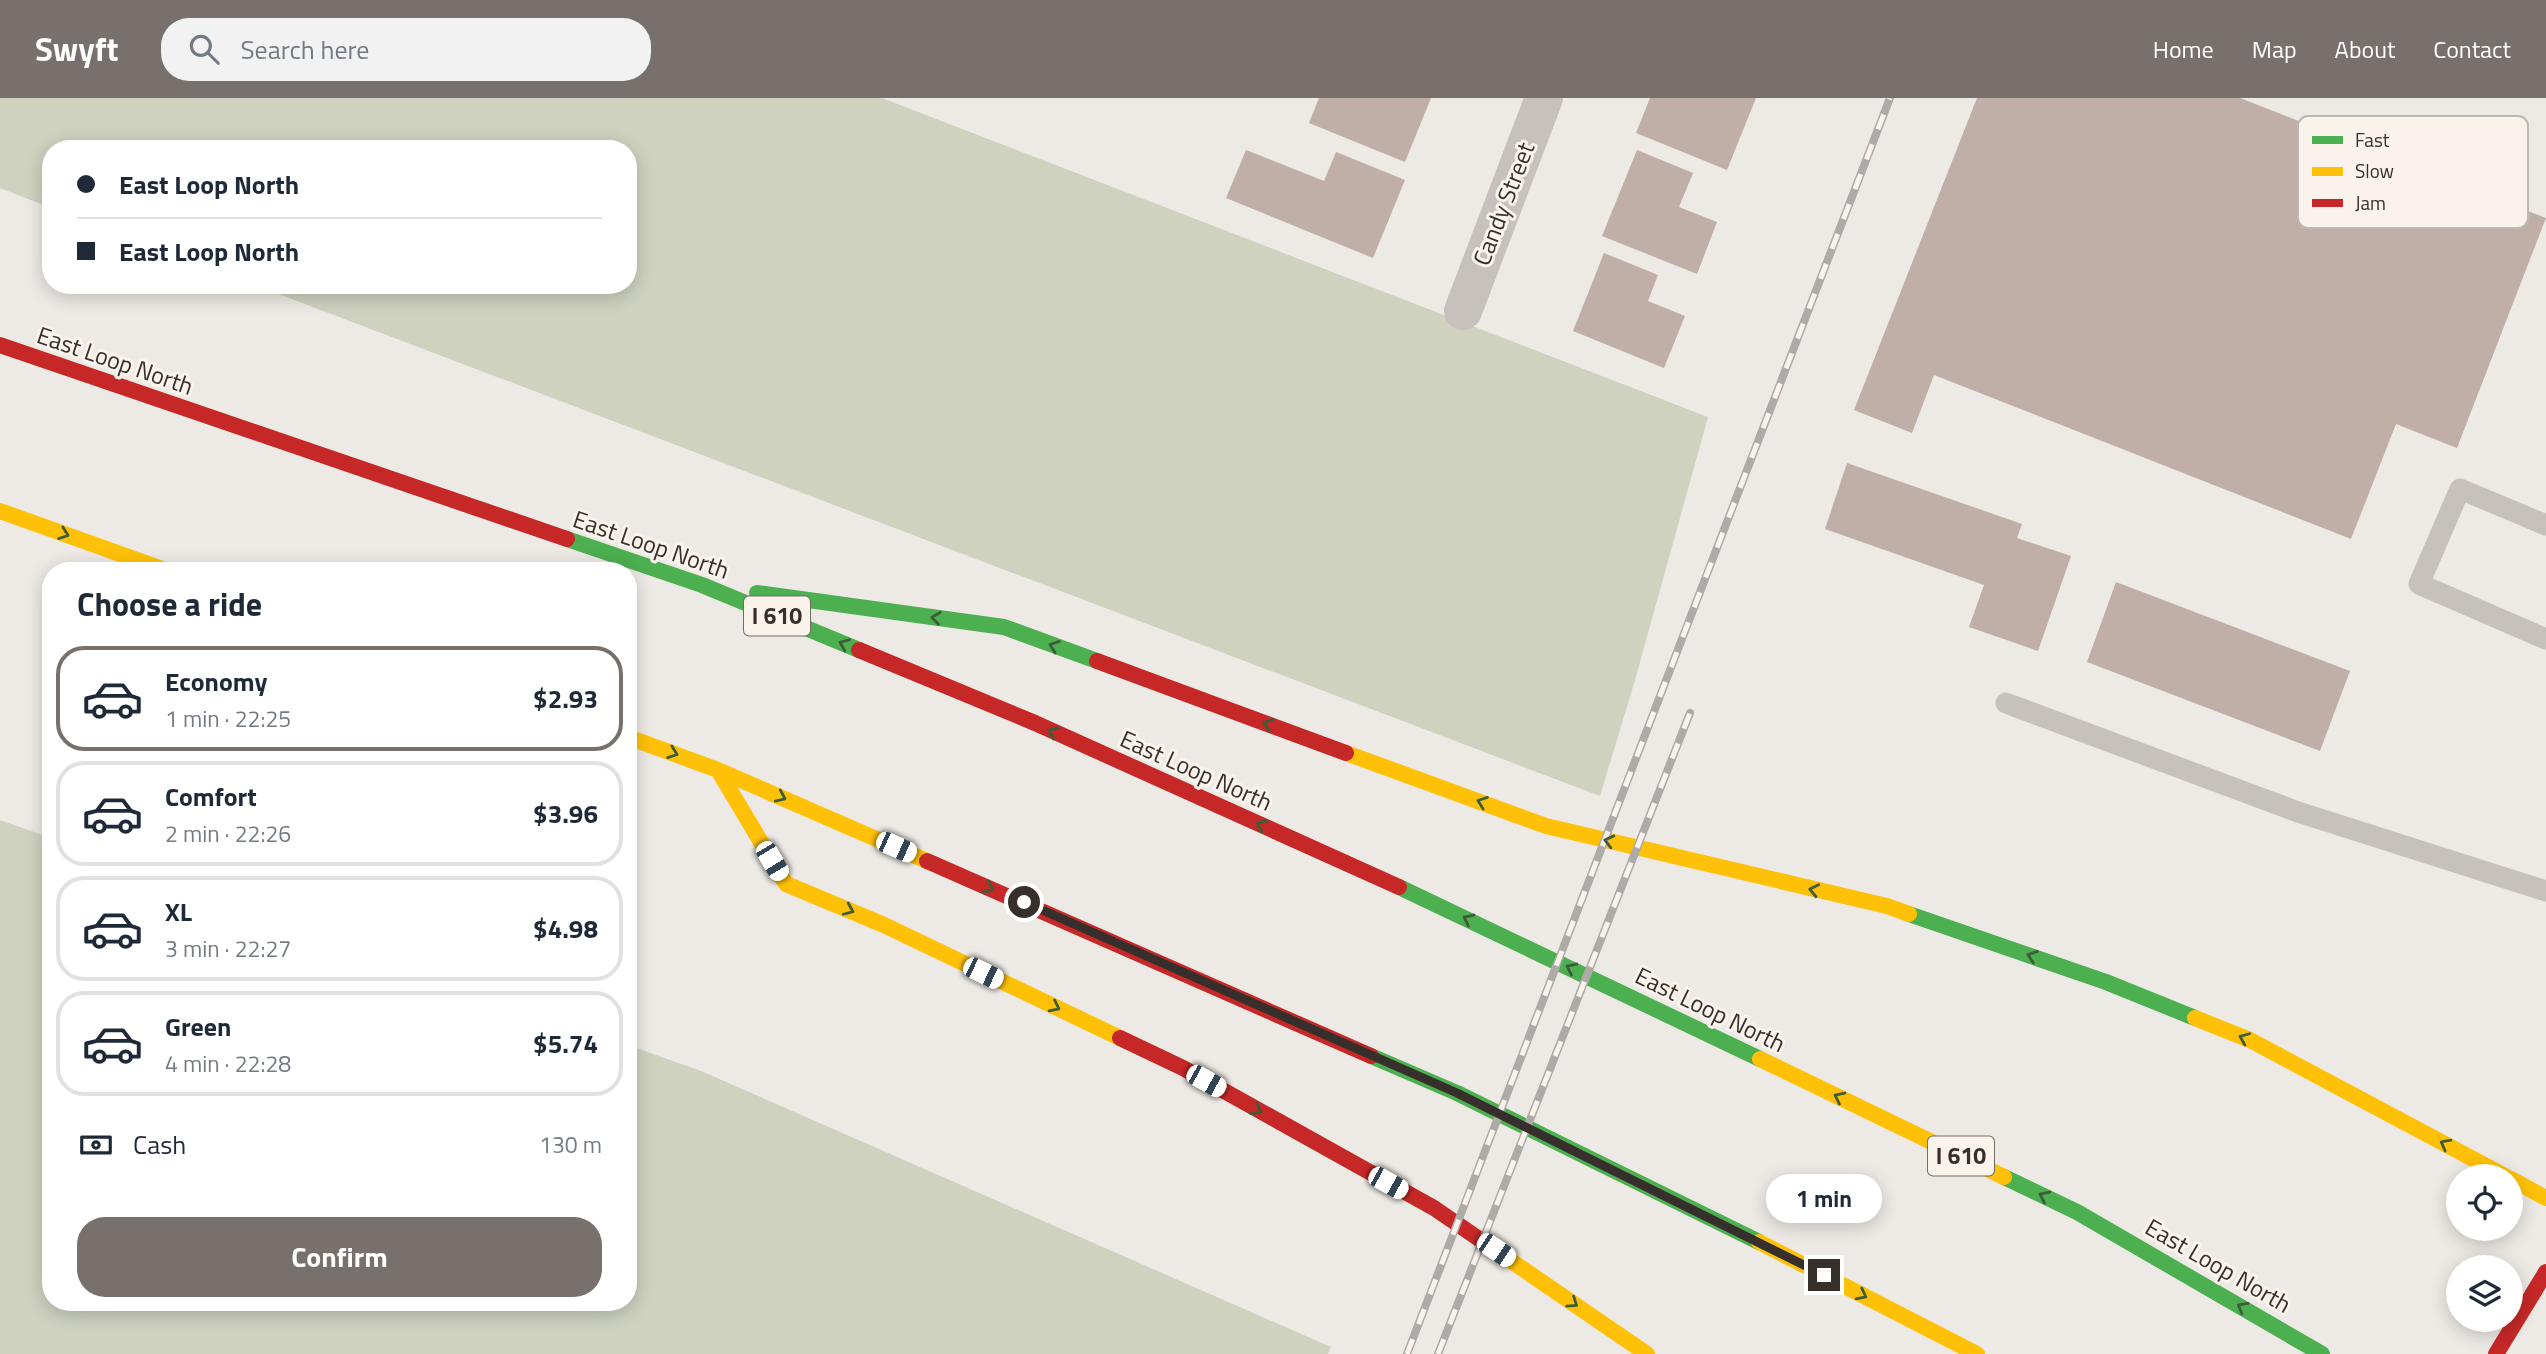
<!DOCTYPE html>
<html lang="en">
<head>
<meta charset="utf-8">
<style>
  :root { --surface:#fff; --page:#f2f2f3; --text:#1f2937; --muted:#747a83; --line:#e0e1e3; --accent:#77706c }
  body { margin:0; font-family:"Titillium Web",sans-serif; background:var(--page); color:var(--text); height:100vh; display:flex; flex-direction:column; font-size:26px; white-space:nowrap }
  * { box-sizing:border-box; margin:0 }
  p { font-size:23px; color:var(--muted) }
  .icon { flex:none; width:38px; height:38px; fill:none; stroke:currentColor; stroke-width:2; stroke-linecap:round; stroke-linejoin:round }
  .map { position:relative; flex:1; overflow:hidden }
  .panel { position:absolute; left:42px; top:464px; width:595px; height:749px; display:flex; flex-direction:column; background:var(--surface); border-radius:28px; box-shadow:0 4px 18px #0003 }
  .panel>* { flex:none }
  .top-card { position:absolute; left:42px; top:42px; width:595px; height:154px; border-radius:28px; box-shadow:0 4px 18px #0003; display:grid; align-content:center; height:154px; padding:0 35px; background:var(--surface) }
  .buttons { position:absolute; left:2446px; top:1066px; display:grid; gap:14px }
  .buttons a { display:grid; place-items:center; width:77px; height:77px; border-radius:50%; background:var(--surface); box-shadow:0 4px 18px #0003; font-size:35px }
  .end { position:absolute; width:32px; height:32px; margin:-16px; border:9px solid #372f2b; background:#fff; box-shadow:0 0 0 4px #fff }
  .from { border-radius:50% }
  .bubble { position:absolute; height:49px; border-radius:24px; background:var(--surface); box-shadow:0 4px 18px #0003; font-size:23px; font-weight:700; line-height:49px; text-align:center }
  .car { position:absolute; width:21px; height:42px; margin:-21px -10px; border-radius:9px; box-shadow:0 0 5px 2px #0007; background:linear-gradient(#fff 24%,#345 0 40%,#fff 0 76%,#345 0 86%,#fff 0) }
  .top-card b { display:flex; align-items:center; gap:24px; height:66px; font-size:26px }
  .top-card b+b { border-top:2px solid var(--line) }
  .top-card i { width:18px; height:18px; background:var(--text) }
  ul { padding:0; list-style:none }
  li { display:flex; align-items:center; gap:21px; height:105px; margin:0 14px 10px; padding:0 21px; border:4px solid var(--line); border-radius:28px }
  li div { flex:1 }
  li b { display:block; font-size:26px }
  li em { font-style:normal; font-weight:700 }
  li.active { border-color:var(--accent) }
  li>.icon { width:63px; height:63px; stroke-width:1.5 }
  h2 { padding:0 35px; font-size:32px; line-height:84px }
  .pay { display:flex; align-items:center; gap:18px; height:77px; padding:0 35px; font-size:26px }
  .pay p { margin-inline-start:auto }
  .button { display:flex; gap:14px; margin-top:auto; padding:14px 35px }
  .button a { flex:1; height:80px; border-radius:28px; background:var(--accent); color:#fff; font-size:28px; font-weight:700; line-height:80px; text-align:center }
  header { display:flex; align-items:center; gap:42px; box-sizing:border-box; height:98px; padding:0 35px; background:var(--accent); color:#fff }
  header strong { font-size:33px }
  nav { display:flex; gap:38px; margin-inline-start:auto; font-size:24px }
  .search { width:490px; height:63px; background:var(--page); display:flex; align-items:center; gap:18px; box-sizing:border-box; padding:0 24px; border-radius:28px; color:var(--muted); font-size:26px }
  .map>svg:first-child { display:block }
  .green { fill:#ced2bf }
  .building { fill:#bfafa7 }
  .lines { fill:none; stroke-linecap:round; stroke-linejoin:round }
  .lane { stroke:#c6c1bd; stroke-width:21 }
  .street { stroke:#c6c1bd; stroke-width:38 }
  .fast { stroke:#4caf50; stroke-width:16 }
  .slow { stroke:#ffc107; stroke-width:16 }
  .jam { stroke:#c62828; stroke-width:16 }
  .rail-casing { stroke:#aeaaa7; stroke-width:8 }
  .rail { stroke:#f9f3ec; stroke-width:5; stroke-dasharray:16; stroke-linecap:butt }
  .oneway { stroke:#3e5c38 }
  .route { stroke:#372f2b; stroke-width:9 }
  .labels { text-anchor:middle; stroke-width:6; stroke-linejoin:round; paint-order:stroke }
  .shield { fill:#f9f3ec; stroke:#716a65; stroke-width:2 }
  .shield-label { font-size:23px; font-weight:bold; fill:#372f2b }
  .street-label { font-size:24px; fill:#372f2b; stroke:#f9f3ec }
  .key { fill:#f9f3ec; stroke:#bfb8b2; stroke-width:2 }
  .key-label { font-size:19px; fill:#372f2b }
</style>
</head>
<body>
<header>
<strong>Swyft</strong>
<div class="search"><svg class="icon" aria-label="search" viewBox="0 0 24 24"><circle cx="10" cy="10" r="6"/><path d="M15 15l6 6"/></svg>Search here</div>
<nav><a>Home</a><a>Map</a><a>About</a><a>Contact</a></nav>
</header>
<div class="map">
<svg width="2546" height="1256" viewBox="0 0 2546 1256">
  <rect width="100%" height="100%" fill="#ede9e4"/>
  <!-- green -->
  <path class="green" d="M0,0H882L1708,319L1635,582L1600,698L255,187H628V51H51V110L0,90Z
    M0,722L51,740V1204H628V947L701,973L1331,1249L1328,1256H0Z"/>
  <!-- building -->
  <path class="building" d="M1319,0H1431L1405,64L1309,25Z
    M1650,0H1756L1727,72L1636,35Z
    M1977,0H2240L2546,120L2457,350L2396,326L2351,441L1934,277L1912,335L1854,312Z
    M1246,52L1324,83L1336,54L1405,82L1373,160L1226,100Z
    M1637,52L1693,75L1679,109L1717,124L1697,176L1602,138Z
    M1604,155L1658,177L1648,203L1685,218L1664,270L1573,233Z
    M1847,365L2022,426L2017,440L2071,458L2038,553L1969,529L1984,487L1825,431Z
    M2116,484L2350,573L2320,653L2087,564Z"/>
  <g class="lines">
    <!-- lane -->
    <path class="lane" d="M2546,427L2460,391L2419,486L2546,541
      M2006,605L2298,714L2546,793"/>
    <!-- street -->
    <path class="street" d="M1463,213L1544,0"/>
    <!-- fast -->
    <path class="fast" d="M567,441L702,487L859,552
      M757,495L1004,529L1097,563
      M1399,789L1760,961
      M1909,816L2106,884L2195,920
      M1371,958L1457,995L1759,1144
      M2004,1079L2077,1114L2322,1256"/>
    <!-- slow -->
    <path class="slow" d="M0,413L165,472
      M628,639L718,672L927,763
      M1346,655L1546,728L1887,808L1909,816
      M718,672L786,786L884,827L1120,940
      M2195,920L2250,942L2505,1078
      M1760,961L2004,1079
      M2511,1081L2546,1100
      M1759,1144L1977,1256
      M1501,1156L1647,1256"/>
    <!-- jam -->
    <path class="jam" d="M0,247L567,441
      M859,552L1035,625L1399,789
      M1097,563L1346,655
      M927,763L1371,958
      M1120,940L1183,970L1434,1110L1501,1156
      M2496,1256L2546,1174"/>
    <!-- rail casing -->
    <g class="rail-casing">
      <path id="rail" d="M1407,1256L1890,0
        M1438,1256L1690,615"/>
    </g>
    <!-- rail -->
    <use href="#rail" class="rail"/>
  </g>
  <!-- one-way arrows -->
  <defs><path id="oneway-chevron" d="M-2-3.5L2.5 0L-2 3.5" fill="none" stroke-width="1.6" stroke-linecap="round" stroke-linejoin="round" transform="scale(1.75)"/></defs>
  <g class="oneway">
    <use href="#oneway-chevron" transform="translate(64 436) rotate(20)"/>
    <use href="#oneway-chevron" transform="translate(936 520) rotate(-172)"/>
    <use href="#oneway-chevron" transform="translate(844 546) rotate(-157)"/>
    <use href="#oneway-chevron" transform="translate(1054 548) rotate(-160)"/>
    <use href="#oneway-chevron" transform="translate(1268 626) rotate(-160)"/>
    <use href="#oneway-chevron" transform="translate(1053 634) rotate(-156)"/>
    <use href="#oneway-chevron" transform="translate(673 655) rotate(20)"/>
    <use href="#oneway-chevron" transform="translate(781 699) rotate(24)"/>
    <use href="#oneway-chevron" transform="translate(1482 704) rotate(-160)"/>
    <use href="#oneway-chevron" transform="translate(1261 727) rotate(-156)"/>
    <use href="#oneway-chevron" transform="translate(1609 743) rotate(-166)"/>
    <use href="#oneway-chevron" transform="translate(989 790) rotate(24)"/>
    <use href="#oneway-chevron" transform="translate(1814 792) rotate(-167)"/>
    <use href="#oneway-chevron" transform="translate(849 812) rotate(23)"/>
    <use href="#oneway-chevron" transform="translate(1468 821) rotate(-154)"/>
    <use href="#oneway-chevron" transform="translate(2032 858) rotate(-161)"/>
    <use href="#oneway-chevron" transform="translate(1571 870) rotate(-154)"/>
    <use href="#oneway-chevron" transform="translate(1055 909) rotate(26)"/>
    <use href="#oneway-chevron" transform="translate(2244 940) rotate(-157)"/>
    <use href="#oneway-chevron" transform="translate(1839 999) rotate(-154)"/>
    <use href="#oneway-chevron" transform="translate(1257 1012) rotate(29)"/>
    <use href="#oneway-chevron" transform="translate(2445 1046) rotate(-152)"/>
    <use href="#oneway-chevron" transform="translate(2044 1098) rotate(-154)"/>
    <use href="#oneway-chevron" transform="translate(1862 1197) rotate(27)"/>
    <use href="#oneway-chevron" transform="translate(1573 1205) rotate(34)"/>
    <use href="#oneway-chevron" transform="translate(2242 1209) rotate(-150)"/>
  </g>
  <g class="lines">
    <!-- route -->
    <path class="route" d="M1024,804L1457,995L1824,1177"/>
  </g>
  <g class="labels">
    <!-- shield labels -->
    <g class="shield">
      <rect x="744" y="498.5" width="66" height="39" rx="5"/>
      <rect x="1928" y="1038.5" width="66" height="39" rx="5"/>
    </g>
    <g class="shield-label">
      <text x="777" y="526">I 610</text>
      <text x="1961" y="1066">I 610</text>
    </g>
    <!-- street labels -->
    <g class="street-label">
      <text transform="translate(1504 106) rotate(-69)" y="8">Candy Street</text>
      <text transform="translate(115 263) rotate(19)" y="8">East Loop North</text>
      <text transform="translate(651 447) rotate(19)" y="8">East Loop North</text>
      <text transform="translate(1196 673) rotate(24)" y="8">East Loop North</text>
      <text transform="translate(1710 912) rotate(26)" y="8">East Loop North</text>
      <text transform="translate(2218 1168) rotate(30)" y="8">East Loop North</text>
    </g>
  </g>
  <!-- legend -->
  <rect x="2298" y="18" width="230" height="112" rx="10" class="key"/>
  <rect x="2312" y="38" width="31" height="8" fill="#4caf50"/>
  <rect x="2312" y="69" width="31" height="9" fill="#ffc107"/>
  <rect x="2312" y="101" width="31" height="8" fill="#c62828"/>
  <g class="key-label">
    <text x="2355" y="49">Fast</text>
    <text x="2355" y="80">Slow</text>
    <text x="2355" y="112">Jam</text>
  </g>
</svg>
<div class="buttons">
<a><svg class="icon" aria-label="locate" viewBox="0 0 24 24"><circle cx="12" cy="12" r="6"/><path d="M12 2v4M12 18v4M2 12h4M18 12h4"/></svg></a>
<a><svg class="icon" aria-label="layers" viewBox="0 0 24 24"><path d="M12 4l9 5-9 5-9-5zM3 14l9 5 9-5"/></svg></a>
</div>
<i class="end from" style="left:1024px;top:804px"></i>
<i class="end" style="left:1824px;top:1177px"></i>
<div class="bubble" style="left:1766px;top:1076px;width:116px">1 min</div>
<i class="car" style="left:896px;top:749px;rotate:114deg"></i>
<i class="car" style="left:772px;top:763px;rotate:149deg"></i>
<i class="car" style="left:983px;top:875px;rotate:116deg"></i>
<i class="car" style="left:1206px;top:983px;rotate:119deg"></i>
<i class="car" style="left:1388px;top:1085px;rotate:119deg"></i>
<i class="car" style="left:1496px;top:1152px;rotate:124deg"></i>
<div class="top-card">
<b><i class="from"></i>East Loop North</b>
<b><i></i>East Loop North</b>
</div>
<section class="panel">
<h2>Choose a ride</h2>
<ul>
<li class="active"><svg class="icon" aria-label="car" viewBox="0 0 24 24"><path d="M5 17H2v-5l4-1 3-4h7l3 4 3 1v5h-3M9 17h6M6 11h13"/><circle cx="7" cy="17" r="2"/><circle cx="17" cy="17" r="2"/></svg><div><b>Economy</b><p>1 min · 22:25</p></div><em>$2.93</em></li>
<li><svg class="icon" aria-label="car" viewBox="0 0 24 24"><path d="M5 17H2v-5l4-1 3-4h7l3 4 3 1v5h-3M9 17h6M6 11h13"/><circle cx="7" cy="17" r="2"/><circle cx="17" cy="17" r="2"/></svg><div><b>Comfort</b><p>2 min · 22:26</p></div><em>$3.96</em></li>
<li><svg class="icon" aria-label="car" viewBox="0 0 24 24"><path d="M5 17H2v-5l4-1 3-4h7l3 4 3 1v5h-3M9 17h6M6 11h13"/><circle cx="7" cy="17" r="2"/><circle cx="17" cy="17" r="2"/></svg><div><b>XL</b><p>3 min · 22:27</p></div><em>$4.98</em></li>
<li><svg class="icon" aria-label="car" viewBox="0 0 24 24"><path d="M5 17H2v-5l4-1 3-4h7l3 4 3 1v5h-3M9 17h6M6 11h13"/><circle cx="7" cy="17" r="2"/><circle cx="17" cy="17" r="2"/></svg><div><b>Green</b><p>4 min · 22:28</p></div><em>$5.74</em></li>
</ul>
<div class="pay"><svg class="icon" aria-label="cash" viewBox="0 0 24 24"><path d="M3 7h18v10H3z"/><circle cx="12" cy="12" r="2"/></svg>Cash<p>130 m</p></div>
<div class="button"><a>Confirm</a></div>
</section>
</div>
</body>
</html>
